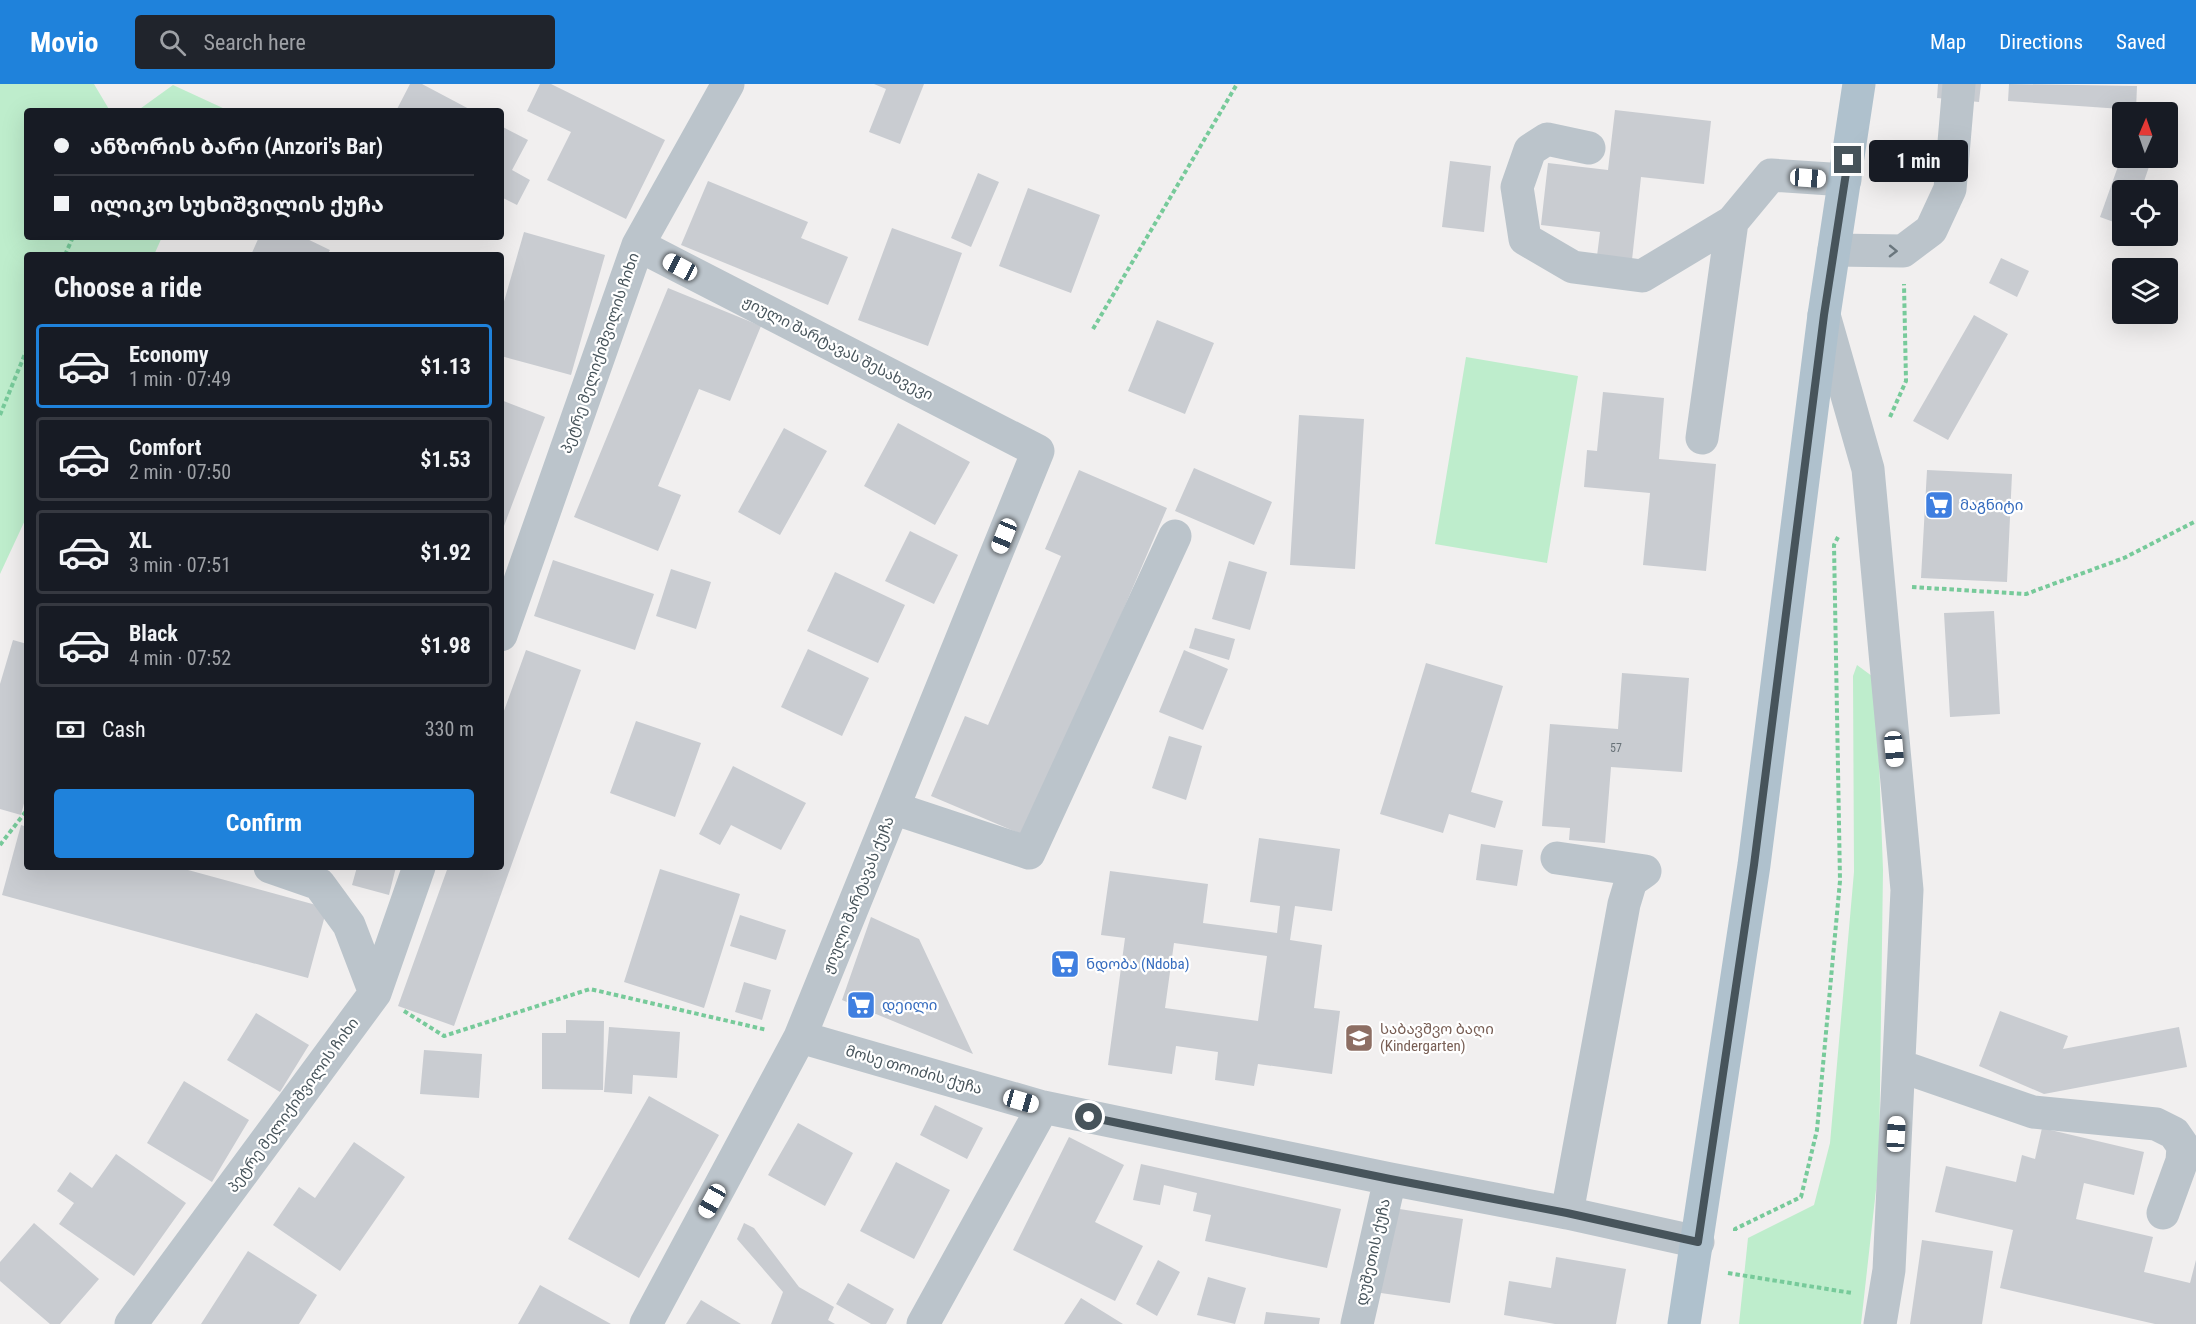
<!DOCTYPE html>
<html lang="en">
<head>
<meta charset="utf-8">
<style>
  :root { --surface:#171b24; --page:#20242c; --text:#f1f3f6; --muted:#9ea1a6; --line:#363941; --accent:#1f82db }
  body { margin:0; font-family:"Roboto Condensed","Noto Sans Georgian",sans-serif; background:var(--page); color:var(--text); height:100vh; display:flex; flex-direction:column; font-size:22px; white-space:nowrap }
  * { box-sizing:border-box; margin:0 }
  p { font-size:20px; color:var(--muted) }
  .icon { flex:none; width:33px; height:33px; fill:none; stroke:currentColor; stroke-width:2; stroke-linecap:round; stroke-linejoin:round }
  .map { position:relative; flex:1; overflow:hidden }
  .panel { position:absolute; left:24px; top:168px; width:480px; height:618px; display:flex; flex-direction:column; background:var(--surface); border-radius:6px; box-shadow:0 6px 24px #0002 }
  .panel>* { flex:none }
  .guide { position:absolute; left:24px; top:24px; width:480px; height:132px; border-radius:6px; box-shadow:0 6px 24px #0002; display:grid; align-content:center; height:132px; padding:0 30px; background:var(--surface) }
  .needle { width:39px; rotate:2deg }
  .buttons { position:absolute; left:2112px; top:18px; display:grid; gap:12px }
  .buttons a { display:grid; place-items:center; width:66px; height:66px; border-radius:6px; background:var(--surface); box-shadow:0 6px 24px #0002; font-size:30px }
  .end { position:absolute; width:27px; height:27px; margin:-14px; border:8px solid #47545b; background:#fff; box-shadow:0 0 0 3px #fff }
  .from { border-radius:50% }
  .bubble { position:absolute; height:42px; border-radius:6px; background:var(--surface); box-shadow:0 6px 24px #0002; font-size:20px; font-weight:700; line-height:42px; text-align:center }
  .car { position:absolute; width:18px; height:36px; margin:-18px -9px; border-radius:8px; box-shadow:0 0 4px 2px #0007; background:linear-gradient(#fff 24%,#345 0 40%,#fff 0 76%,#345 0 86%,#fff 0) }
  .guide b { display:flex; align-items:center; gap:21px; height:57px; font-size:22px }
  .guide b+b { border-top:2px solid var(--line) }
  .guide i { width:15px; height:15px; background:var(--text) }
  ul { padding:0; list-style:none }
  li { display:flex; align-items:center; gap:18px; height:84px; margin:0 12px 9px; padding:0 18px; border:3px solid var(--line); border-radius:6px }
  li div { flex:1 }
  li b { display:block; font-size:22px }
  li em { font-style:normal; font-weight:700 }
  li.on { border-color:var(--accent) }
  li>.icon { width:54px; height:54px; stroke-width:1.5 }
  h2 { padding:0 30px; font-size:27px; line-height:72px }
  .pay { display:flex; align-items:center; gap:15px; height:66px; padding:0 30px; font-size:22px }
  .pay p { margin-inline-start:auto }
  .button { display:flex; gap:12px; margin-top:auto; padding:12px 30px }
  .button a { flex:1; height:69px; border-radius:6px; background:var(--accent); color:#fff; font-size:24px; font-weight:700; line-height:69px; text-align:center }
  header { display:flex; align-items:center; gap:36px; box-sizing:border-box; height:84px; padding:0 30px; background:var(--accent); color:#fff }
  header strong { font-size:28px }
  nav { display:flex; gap:33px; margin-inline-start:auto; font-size:21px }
  .search { width:420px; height:54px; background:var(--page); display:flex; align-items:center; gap:15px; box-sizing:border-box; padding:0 21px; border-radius:6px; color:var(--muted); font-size:22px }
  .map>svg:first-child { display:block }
  .green { fill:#beedcc }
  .building { fill:#c9ccd1; fill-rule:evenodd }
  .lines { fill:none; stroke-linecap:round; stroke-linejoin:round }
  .path { stroke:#77ca9a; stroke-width:4; stroke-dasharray:4.5 3; stroke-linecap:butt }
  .minor { stroke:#bbc4cb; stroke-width:33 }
  .major { stroke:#afc1cd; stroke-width:33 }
  .oneway { stroke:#6a767d }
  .route { stroke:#47545b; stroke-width:8 }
  .labels { text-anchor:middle; stroke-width:4.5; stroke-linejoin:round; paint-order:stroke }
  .number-label { font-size:12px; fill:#687278 }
  .street-label { font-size:15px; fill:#47545b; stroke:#fff }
  .shop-label { font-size:15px; fill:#366cbe; stroke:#fff; text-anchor:start }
  .education-label { font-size:15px; fill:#785e54; stroke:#fff; text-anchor:start }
</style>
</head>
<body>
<header>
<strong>Movio</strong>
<div class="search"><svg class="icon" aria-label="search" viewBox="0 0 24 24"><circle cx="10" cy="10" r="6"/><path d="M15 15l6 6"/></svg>Search here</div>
<nav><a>Map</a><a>Directions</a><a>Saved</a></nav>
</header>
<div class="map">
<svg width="2196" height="1240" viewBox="0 0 2196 1240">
  <rect width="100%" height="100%" fill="#f1efef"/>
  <!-- green -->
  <path class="green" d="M0,0H94L110,27H27V153H162L154,171H27V432L0,490Z
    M173,1L225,25L223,27H137Z
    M1466,273L1578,292L1547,479L1435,460Z
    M1857,581L1876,595L1883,786L1879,1079L1861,1240H1739L1748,1154L1814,1121L1830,1059L1854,788L1853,592Z"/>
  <!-- building -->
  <path class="building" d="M410,0H422L473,27H396Z
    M540,0H551L665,56L626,135L547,96L571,48L527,27Z
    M874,0H924L900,60L869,48L886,5Z
    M1938,0H1981L1979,18L1937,14Z
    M2009,0L2137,2L2136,26L2008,17Z
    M1615,26L1711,37L1704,100L1641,93L1632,176L1597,172L1600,148L1541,141L1548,79L1608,86Z
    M501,42L528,56L512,86L530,96L517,121L501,113Z
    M2121,74H2140L2151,77L2141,106H2122V141L2100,133Z
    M1450,77L1491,82L1484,148L1442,143Z
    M978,89L999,98L971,163L951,154Z
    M708,97L808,138L801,154L848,173L828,221L681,161Z
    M1028,104L1100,131L1071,209L999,182Z
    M892,144L962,169L928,262L858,236Z
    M524,148L605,171L571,291L501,272V228Z
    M259,153H303L330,166L327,171H251Z
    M2001,174L2029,187L2017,213L1989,199Z
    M668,204L761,242L730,317L699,305L658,402L681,411L658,467L574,433Z
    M1974,231L2008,250L1948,356L1913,337Z
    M1157,236L1214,259L1185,330L1128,307Z
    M1603,308L1664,314L1659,375L1716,380L1706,487L1643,481L1650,409L1584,403L1587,366L1597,367Z
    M501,316L545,333L501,450Z
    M1299,331L1364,335L1355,485L1290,481Z
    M898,339L970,378L935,441L864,402Z
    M784,344L827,367L780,451L738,428Z
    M1194,384L1272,418L1254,461L1175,427Z
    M1079,386L1167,424L1026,752L931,712L965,632L988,641L1061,472L1045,465Z
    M1927,386L2012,390L2007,498L1921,494Z
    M910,447L958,471L934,520L885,497Z
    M553,476L654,510L635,566L534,532Z
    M1229,477L1267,488L1250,546L1212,535Z
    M671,485L711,498L696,545L656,532Z
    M835,488L905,521L878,579L807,547Z
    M1994,527L2000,630L1950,633L1944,529Z
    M1195,544L1235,555L1229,576L1189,564Z
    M13,556L27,560V620L25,627H27V708L21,731L0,725V600Z
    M808,565L869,594L842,652L781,623Z
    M526,566L581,586L454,942L398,922L448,783H501V635Z
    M1184,566L1228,585L1203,646L1159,628Z
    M1426,579L1503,602L1471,708L1503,717L1495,744L1449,730L1443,749L1380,730Z
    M1622,589L1689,594L1682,688L1611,683L1605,759L1569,756L1570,744L1542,742L1550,640L1618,645Z
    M636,637L701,659L675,733L610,709Z
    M1169,652L1202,662L1186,716L1152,704Z
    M733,682L806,719L781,766L731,741L720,761L699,750Z
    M21,741L27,743V783H177L327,824L308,894L2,811Z
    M1259,754L1340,765L1332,827L1295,822L1290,856L1322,861L1314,924L1340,927L1332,990L1258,980L1254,1002L1215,996L1218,968L1176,962L1172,990L1108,981L1125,854L1101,851L1110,787L1208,800L1203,839L1277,849L1280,822L1250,818ZM1174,859L1267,872L1258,937L1165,924Z
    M1481,760L1523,766L1517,802L1476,796Z
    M357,783H396L389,811L352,801Z
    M660,785L740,810L704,924L624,898Z
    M740,831L786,846L776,876L730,862Z
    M871,833L919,855L973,970L842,916Z
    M744,898L771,906L762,936L735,928Z
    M2000,927L2068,952L2063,965L2179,943L2187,983L2044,1010L1979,982Z
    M256,929L309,961L280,1008L227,976Z
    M566,936L604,937L603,1006L542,1005V949H566Z
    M609,943L680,948L677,994L633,991L632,1010L604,1008Z
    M424,966L482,970L479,1014L420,1010Z
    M184,997L249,1036L212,1098L147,1059Z
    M649,1012L719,1051L639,1194L568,1155Z
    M935,1021L983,1044L967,1075L920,1051Z
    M798,1039L853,1069L825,1122L768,1091Z
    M2042,1044L2144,1068L2134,1111L2084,1099L2076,1135L2153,1153L2144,1188L2190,1199L2196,1176V1240H2155L2000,1204L2013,1146L1935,1128L1946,1082L2016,1098L2022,1071L2035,1075Z
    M1069,1053L1124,1081L1095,1138L1143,1162L1115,1217L1013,1166Z
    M354,1058L405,1093L340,1187L273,1141L299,1103L315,1114Z
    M116,1070L186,1119L134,1192L59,1140L74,1119L57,1107L70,1088L92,1104Z
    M896,1078L950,1106L914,1175L860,1147Z
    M1141,1080L1341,1125L1327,1184L1205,1157L1211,1131L1193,1127L1197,1109L1164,1101L1160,1121L1133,1116Z
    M1387,1123L1463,1135L1450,1219L1374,1208Z
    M34,1139L99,1195L60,1240H50L0,1197V1178Z
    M744,1139L754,1144L799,1203L834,1223L828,1236L835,1240H771L783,1208L737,1155Z
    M1922,1156L1993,1167L1982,1240H1910Z
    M248,1167L317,1211L299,1240H201Z
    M1556,1173L1626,1185L1616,1240H1555L1504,1231L1509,1197L1551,1204Z
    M1158,1176L1180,1188L1157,1232L1136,1220Z
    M1208,1193L1246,1204L1235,1240L1197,1231Z
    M848,1199L894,1225L886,1240H871L836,1220Z
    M540,1201L611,1240H518Z
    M1081,1214L1123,1240H1064Z
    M701,1216L741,1240H686Z
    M1266,1228L1320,1234L1319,1240H1264Z"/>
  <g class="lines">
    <!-- path -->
    <path class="path" d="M65,171L73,153
      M1093,245L1237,0
      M0,331L27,265
      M1890,333L1906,297L1904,200
      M1912,503L2026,510L2124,474L2196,437
      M0,761L27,726
      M404,927L444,952L590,905L767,946
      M1735,1147V1145L1801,1113L1817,1046L1840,797L1834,461L1838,453
      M1728,1189L1852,1209"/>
    <!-- minor -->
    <path class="minor" d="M1589,64L1547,55L1530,66L1517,103L1525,155L1573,183L1642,192L1732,138L1771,91L1845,96
      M638,161L1038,367L800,953L646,1240
      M1834,166L1903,167L1931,146L1950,105L1959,0
      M1824,231L1868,385L1907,806L1889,1186L1880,1240
      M1702,354L1732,138
      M501,551L638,161L728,0
      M893,724L1029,769L1175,452
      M1557,774L1645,787L1631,797L1624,820L1567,1129
      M270,783L319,800L349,841L375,909
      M800,953L1043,1023L1390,1095L1567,1129L1698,1158
      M1900,982L2033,1028L2156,1040L2174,1049L2183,1062L2182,1077L2163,1129
      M131,1240L375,909L419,783
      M923,1240L1043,1023
      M1357,1240L1390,1095"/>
    <!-- major -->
    <path class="major" d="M1684,1240L1754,781L1824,231L1859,0"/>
  </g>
  <!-- one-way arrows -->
  <defs><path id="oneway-chevron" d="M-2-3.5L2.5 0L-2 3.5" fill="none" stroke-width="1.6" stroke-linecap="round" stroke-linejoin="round" transform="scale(1.5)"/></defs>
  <use class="oneway" href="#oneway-chevron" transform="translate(1893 167) rotate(1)"/>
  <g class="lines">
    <!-- route -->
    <path class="route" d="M1089,1033L1390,1095L1567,1129L1698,1158L1754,781L1824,231L1848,76"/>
  </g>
  <!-- icons -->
  <defs>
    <g id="supermarket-square" transform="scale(1.5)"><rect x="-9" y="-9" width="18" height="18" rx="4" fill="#3f7fe0" stroke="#fff"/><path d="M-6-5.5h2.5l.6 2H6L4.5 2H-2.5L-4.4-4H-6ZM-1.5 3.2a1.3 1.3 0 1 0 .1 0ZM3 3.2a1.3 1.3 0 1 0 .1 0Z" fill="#fff"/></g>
    <g id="school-square" transform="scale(1.5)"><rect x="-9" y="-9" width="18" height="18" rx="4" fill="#8d6e63" stroke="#fff"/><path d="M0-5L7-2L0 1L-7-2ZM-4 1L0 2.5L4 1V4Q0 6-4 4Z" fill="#fff"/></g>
  </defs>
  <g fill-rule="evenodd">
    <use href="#supermarket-square" x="1939" y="421"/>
    <use href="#supermarket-square" x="1065" y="880"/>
    <use href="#supermarket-square" x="861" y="921"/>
    <use href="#school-square" x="1359" y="954"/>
  </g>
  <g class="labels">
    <!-- number labels -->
    <g class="number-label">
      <text x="1616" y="668">57</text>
    </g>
    <!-- street labels -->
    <g class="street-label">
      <text transform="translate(838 264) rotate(27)" y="5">ჟიული შარტავას შესახვევი</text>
      <text transform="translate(600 269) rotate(-71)" y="5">პეტრე მელიქიშვილის ჩიხი</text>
      <text transform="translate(858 811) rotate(-68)" y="5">ჟიული შარტავას ქუჩა</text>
      <text transform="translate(914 986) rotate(16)" y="5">მოსე თოიძის ქუჩა</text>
      <text transform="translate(293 1021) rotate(-54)" y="5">პეტრე მელიქიშვილის ჩიხი</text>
      <text transform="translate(1373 1168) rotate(-77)" y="5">დუშეთის ქუჩა</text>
    </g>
    <!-- shop labels -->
    <g class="shop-label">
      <text x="1960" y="426">მაგნიტი</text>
      <text x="1086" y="885">ნდობა (Ndoba)</text>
      <text x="882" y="926">დეილი</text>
    </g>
    <!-- education labels -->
    <g class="education-label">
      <text x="1380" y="950">საბავშვო ბაღი<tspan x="1380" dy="17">(Kindergarten)</tspan></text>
    </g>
  </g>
</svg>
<div class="buttons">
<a><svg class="needle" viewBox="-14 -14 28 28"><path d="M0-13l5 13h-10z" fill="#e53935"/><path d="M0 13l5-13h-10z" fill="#9ea1a6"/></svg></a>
<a><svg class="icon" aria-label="locate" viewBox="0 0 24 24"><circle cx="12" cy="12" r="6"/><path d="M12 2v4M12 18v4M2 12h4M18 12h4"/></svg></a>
<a><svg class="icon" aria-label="layers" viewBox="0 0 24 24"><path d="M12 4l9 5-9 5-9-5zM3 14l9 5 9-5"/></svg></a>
</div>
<i class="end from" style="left:1089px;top:1033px"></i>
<i class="end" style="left:1848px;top:76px"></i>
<div class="bubble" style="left:1869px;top:56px;width:99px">1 min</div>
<i class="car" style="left:1808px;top:94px;rotate:94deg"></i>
<i class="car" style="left:680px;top:183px;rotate:298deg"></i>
<i class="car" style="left:1004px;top:452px;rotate:202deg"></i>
<i class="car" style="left:1894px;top:665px;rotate:175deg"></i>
<i class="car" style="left:1021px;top:1017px;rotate:106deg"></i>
<i class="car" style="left:1896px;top:1050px;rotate:3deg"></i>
<i class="car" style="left:712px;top:1117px;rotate:209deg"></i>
<div class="guide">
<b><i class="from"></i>ანზორის ბარი (Anzori's Bar)</b>
<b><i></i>ილიკო სუხიშვილის ქუჩა</b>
</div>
<section class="panel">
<h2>Choose a ride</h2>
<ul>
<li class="on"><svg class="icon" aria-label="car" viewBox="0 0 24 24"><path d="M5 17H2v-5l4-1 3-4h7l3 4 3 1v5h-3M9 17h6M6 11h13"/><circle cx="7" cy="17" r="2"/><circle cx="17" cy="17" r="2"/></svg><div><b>Economy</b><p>1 min · 07:49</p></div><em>$1.13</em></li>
<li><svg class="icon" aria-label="car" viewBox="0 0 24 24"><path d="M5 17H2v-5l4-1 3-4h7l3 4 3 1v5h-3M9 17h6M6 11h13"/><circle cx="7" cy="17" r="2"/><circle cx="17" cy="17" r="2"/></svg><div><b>Comfort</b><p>2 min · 07:50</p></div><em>$1.53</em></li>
<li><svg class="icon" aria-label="car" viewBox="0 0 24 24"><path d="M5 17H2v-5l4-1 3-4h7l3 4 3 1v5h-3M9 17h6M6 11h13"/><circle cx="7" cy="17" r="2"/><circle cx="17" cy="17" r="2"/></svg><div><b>XL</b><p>3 min · 07:51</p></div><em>$1.92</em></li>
<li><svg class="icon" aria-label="car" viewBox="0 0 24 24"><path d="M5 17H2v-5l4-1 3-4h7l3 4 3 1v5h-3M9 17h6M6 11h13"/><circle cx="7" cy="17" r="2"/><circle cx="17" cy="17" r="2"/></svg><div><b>Black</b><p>4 min · 07:52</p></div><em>$1.98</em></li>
</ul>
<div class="pay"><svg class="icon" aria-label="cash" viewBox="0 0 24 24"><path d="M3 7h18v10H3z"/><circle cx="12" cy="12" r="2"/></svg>Cash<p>330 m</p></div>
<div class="button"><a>Confirm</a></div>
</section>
</div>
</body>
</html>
